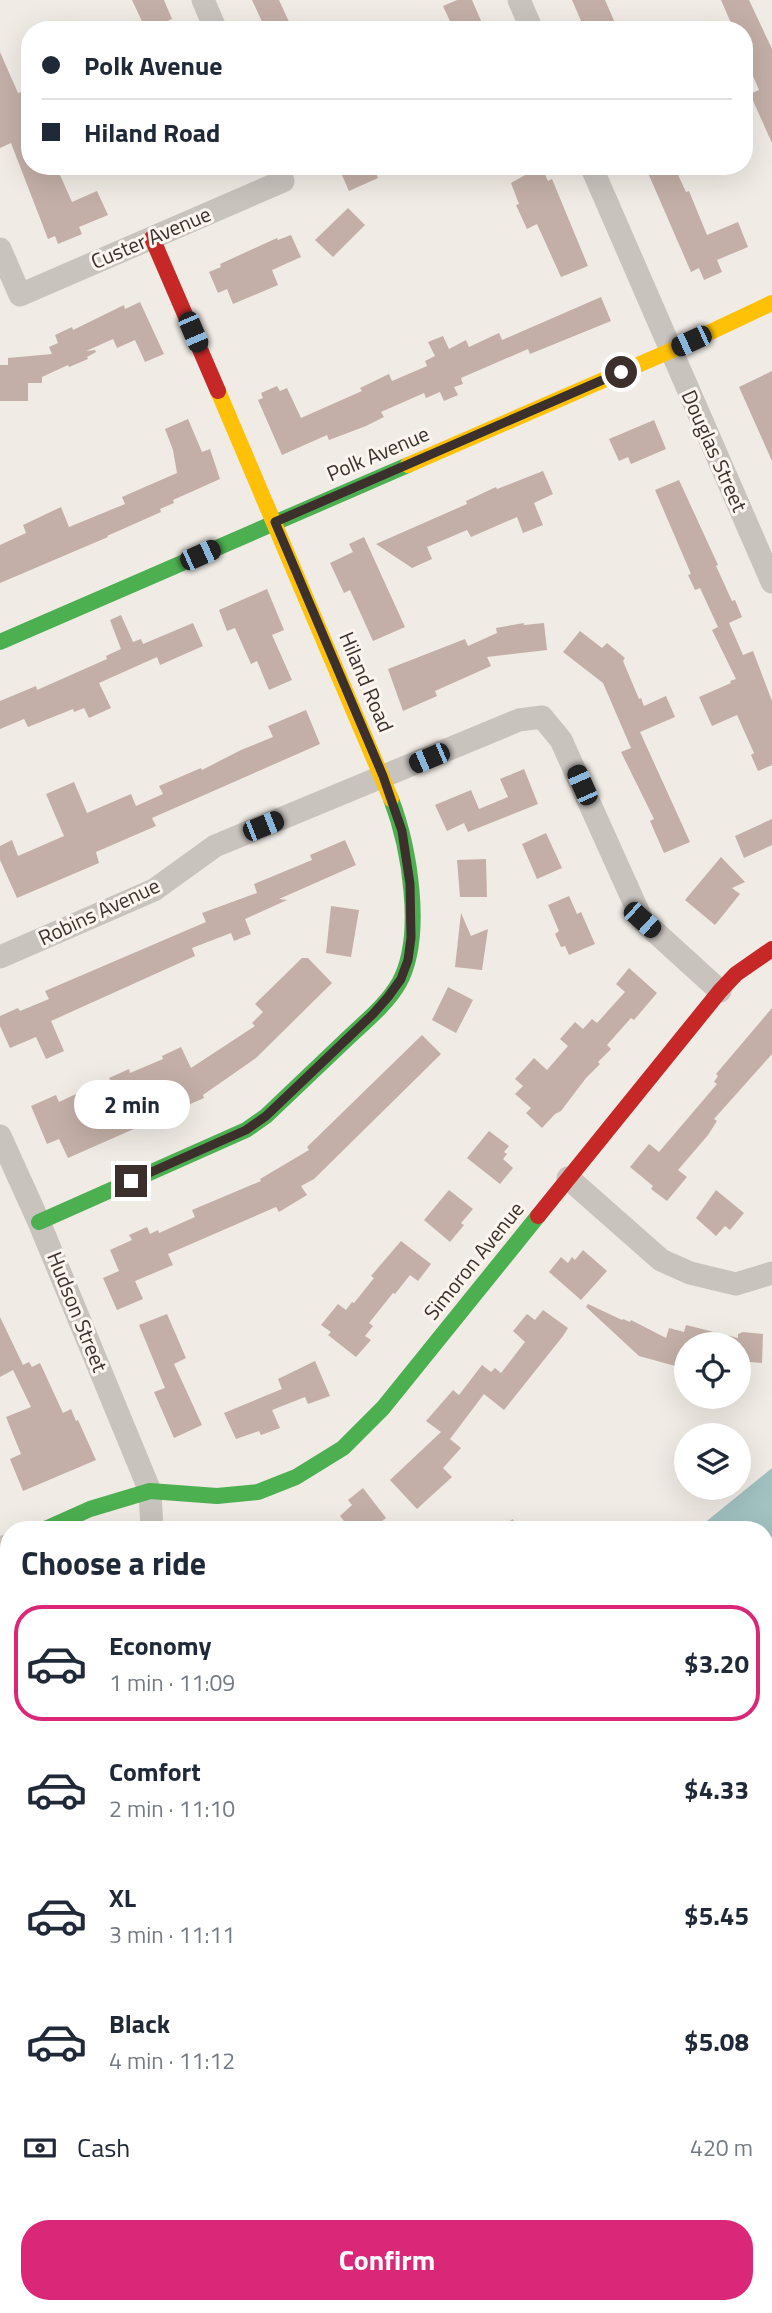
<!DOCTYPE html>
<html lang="en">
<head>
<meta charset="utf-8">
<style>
  :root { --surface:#fff; --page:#f2f2f3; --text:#1f2937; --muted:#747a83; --line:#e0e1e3; --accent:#db2777 }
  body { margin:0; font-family:"Titillium Web",sans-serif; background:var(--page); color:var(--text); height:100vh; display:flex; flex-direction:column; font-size:26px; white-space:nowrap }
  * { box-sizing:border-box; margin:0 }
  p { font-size:23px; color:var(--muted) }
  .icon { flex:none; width:38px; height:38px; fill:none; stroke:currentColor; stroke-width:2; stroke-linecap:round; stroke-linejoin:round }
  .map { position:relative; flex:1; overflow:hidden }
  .sheet { position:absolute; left:0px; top:1521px; width:774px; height:793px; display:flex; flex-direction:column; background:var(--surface); border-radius:28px 28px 0 0; box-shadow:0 7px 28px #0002 }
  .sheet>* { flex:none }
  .banner { position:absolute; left:21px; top:21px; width:732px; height:154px; border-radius:28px; box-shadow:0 7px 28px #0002; display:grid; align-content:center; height:154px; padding:0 21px; background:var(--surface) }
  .fabs { position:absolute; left:674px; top:1332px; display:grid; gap:14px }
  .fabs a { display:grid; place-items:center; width:77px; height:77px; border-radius:50%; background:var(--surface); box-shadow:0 7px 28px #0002; font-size:35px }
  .end { position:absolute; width:32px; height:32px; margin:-16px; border:9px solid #3b302b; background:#fff; box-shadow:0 0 0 4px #fff }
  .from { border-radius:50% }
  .bubble { position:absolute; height:49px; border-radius:24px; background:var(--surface); box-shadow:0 7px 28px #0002; font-size:23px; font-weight:700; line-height:49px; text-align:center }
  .car { position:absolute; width:21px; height:42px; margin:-21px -10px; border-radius:9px; box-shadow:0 0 5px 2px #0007; background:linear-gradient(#222 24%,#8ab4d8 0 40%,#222 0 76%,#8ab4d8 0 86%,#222 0) }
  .banner b { display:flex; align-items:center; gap:24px; height:66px; font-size:26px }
  .banner b+b { border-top:2px solid var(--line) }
  .banner i { width:18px; height:18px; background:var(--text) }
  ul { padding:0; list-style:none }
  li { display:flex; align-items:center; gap:21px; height:116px; margin:0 14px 10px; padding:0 7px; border:4px solid transparent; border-radius:28px }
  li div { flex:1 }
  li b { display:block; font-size:26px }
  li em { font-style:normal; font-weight:700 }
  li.selected { border-color:var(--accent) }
  li>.icon { width:63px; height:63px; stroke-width:1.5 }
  h2 { padding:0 21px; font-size:32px; line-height:84px }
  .pay { display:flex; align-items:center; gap:18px; height:77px; padding:0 21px; font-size:26px }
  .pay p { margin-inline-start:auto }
  .primary-button { display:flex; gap:14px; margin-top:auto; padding:14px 21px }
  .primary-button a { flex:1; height:80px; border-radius:28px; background:var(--accent); color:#fff; font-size:28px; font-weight:700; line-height:80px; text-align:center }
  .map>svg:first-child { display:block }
  .green { fill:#d1d6bf }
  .water { fill:#a1c2c1 }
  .building { fill:#c3afa7 }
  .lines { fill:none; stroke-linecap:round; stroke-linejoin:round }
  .path { stroke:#c2bbb6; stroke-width:3.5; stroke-dasharray:3.5 3.5; stroke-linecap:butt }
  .lane { stroke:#c9c3be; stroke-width:12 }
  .street { stroke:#c9c3be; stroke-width:23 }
  .fast { stroke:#4caf50; stroke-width:16 }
  .slow { stroke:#ffc107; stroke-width:16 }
  .jam { stroke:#c62828; stroke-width:16 }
  .route { stroke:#3b302b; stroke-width:9 }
  .labels { text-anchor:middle; stroke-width:6; stroke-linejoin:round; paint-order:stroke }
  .street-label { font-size:21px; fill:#3b302b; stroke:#fbf5ee }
</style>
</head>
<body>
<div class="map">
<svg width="772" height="2313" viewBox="0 0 772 2313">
  <rect width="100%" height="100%" fill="#f0ebe5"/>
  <!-- green -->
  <path class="green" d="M772,1988V2313H351L365,2305H765V1995Z"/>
  <!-- water -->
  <path class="water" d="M772,1468V1739L765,1745V1530L697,1529Z"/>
  <!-- building -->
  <path class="building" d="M132,0H164L172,19L146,30Z
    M252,0H279L290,24L277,30H272L270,24L264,26Z
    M457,0H472L485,30H454L443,6Z
    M572,0H605L618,30H585Z
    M721,0H749L772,49V143L750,94L759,90L744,55V30H734Z
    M0,52L18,93L21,92L30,111V166H56L72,202L97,191L108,215L79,227L82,234L58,244L55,236L48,239L11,143L0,148Z
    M338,166H373L378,178L349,191Z
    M541,166L548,181L552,179L588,266L561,277L537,224L527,229L516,205L519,204L511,183Z
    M645,166H674L686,192L689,191L707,235L738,222L748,247L717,260L722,272L704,280L699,268L691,272Z
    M348,208L365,225L333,257L315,240Z
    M291,235L301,257L272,270L278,285L233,304L227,289L218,293L209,272L221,267L220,264L277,238L278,240Z
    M601,297L611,321L530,354L528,349L461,378L463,384L454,387L458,395L444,401L440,392L426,398L424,393L381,412L384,417L366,426L329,440L327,435L282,455L258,400L263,398L261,393L277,386L280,391L287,388L301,418L362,391L360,388L389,374L392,381L427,366L425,361L435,356L428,342L443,336L449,349L466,340L469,347L499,333L502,340Z
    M140,302L164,354L145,362L135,340L117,348L113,339L86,351L95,350L96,352L87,357L88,359L69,367L68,365L42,377V383H28V401H0V365H8V358L52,354L49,347L58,343L55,335L72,327L73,330L124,305L125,309Z
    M772,371V461L739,387Z
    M188,419L202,452L210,449L220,479L173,500L174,503L160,509L161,512L107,536L108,537L0,583V545L26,533L23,525L61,507L69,527L125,504L122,497L177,473L173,450L165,429Z
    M654,420L666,449L631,464L628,457L619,461L609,439Z
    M543,471L553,494L534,503L543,525L523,533L517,517L471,537L467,530L427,547L432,559L412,568L376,544L467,504L466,501L496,487L497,489Z
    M679,480L718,565L716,566L732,601L735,600L742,617L729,623L743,655L753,651L772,701V765L758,771L751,755L754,753L737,715L712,726L699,697L731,683L730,681L736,679L712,630L718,627L700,588L695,590L688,575L691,574L655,490Z
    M364,537L405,627L373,641L350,590L344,593L330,563L353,552L349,544Z
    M267,589L284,630L272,635L292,680L269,690L257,661L251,664L235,628L227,631L219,610Z
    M121,615L133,642L141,639L143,644L193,623L203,646L160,665L157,657L99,683L111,708L89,718L84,708L74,712L73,709L28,727L24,719L0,729V701L36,686L37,690L107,659L106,656L121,649L110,620Z
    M524,623V625L544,623L547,650L487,657L491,666L435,691L437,696L403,711L388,669L465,639L468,646L497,633L496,628Z
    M580,631L602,648L607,643L625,658L623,661L639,699L641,698L644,706L666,696L675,717L640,732L690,842L664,853L650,821L654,819L621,752L631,748L603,683L563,652Z
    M306,710L320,744L152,818L156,826L96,852L99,863L17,898L0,860V846L12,840L18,856L64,836L46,794L74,782L87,813L131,794L136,806L163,794L159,786L201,768L202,770L241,750L273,737L268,726Z
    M524,769L538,804L468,832L464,823L447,831L435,805L471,790L479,809L508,797L500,779Z
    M772,819V845L744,858L735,836Z
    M546,833L562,868L537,879L522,844Z
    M345,840L356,865L279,899L287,900L245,919L251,934L234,941L231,933L192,948L195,956L51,1021L64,1051L46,1059L36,1037L10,1048L0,1026V1016L18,1008L20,1011L49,999L45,991L206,922L202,913L257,893L254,884L312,860L310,855Z
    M721,857L745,882L732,888L740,894L715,925L685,900Z
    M486,859L487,897H460L457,860Z
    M569,896L577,914L581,912L595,944L569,955L565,946L561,947L555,934L559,931L548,905Z
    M331,906L359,910L351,957L326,953Z
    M461,913L471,936L488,929L482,970L455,967Z
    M302,958H308L332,983L256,1058L203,1095L204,1098L68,1158L59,1139L47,1144L31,1106L56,1095L59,1102L76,1094L77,1096L111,1081L109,1078L129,1069L130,1073L163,1059L162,1056L181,1047L191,1068L255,1026L252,1023L263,1012L255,1004Z
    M629,968L657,993L634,1020L631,1018L607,1045L611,1049L598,1062L600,1064L586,1078L561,1111L555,1114L542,1128L526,1113L531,1108L515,1094L523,1086L515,1079L534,1058L547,1070L568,1046L560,1039L575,1022L583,1029L592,1019L597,1023L625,992L616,984Z
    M448,987L473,1000L456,1033L432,1020Z
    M772,1008V1054L714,1119L717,1121L708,1135L678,1170L687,1177L667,1201L651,1189L653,1186L630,1167L649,1144L659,1152L717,1084L714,1082L718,1076L716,1074Z
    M422,1035L441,1054L314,1179L301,1186L307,1195L279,1212L276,1207L168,1254L173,1265L135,1281L143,1299L117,1310L103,1278L119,1271L110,1250L132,1240L129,1235L147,1227L150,1234L158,1230L159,1233L195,1217L192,1210L261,1181L260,1179L309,1150L307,1147Z
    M489,1131L509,1146L504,1152L507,1154L503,1159L513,1168L500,1184L467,1158Z
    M449,1190L473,1209L461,1223L464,1225L450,1242L424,1220Z
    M716,1190L744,1213L730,1230L725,1226L716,1236L696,1218Z
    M401,1241L431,1264L418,1281L410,1275L395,1294L393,1293L369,1323L373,1326L365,1336L371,1340L356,1357L328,1335L331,1332L321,1325L338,1304L346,1310L352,1302L354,1303L374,1278L371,1276Z
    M583,1250L607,1271L581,1300L549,1272L561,1257L568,1263L572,1257L575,1260Z
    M588,1304L622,1320L623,1319L630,1322L631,1320L666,1338L669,1328L684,1332L686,1325L738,1338V1334L743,1332L763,1334L762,1363L738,1361V1344H686V1369L639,1356L586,1307Z
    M543,1310L568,1328L563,1336L504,1410L484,1394L450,1439L461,1448L443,1468L452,1477L417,1509L390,1480L441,1432L426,1421L453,1390L459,1395L482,1365L491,1372L495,1368L501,1373L525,1342L513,1331L527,1314L535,1320Z
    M167,1314L186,1358L174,1364L202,1425L174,1438L154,1392L165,1388L139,1325Z
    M0,1317L23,1365L15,1369L29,1362L32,1367L40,1363L63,1413L71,1409L76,1421L78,1420L96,1460L23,1491L10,1459L21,1454L6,1417L31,1407L13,1370L0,1377Z
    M315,1361L330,1396L308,1404L305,1397L272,1410L280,1428L261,1435L259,1431L236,1439L224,1413L282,1389L278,1379Z
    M363,1488L386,1518L371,1530H351L340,1516L352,1505L348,1500Z"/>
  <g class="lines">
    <!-- path -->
    <path class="path" d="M499,1530L516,1519
      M765,1860L772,1866
      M0,2128L9,2127
      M765,2266L772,2263
      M647,2313L655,2305"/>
    <!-- lane -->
    <path class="lane" d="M765,1914L772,1901
      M297,2313L310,2305"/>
    <!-- street -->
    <path class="street" d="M203,0L216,30
      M519,0L532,30
      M591,166L772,582
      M0,249L20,295L283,181L276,166
      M0,957L154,890L215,846L519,720L542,717L561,740L642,920L720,991
      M0,1136L39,1222L150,1491L152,1530
      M568,1178L661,1260L690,1273L736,1284L772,1273
      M0,1548L9,1545
      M0,1913L9,1909"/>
    <!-- fast -->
    <path class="fast" d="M0,642L408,465
      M39,1222L246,1130L266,1116C293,1090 321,1064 348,1038C366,1021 387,1004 399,983C425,936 409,846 391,799
      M43,1530L90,1509L150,1491L217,1496L258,1492L296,1477L343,1448L383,1408L538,1216"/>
    <!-- slow -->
    <path class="slow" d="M218,391L391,799
      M408,465L670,351L772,303"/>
    <!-- jam -->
    <path class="jam" d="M152,238L218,391
      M538,1216L720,991L736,974L772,949"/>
  </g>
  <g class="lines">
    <!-- route -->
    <path class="route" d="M131,1181L246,1130L266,1116L373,1014L388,997L401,979L408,960L411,938L410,884L402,831L383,776L275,522L621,372"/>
  </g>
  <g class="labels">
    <!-- street labels -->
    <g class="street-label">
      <text transform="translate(151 238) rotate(-23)" y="7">Custer Avenue</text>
      <text transform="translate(714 451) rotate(66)" y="7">Douglas Street</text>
      <text transform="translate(378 454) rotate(-23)" y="7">Polk Avenue</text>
      <text transform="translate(366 682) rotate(67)" y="7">Hiland Road</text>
      <text transform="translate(99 912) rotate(-25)" y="7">Robins Avenue</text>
      <text transform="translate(474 1261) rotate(-51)" y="7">Simoron Avenue</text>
      <text transform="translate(77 1312) rotate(68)" y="7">Hudson Street</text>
    </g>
  </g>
</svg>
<div class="fabs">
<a><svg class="icon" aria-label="locate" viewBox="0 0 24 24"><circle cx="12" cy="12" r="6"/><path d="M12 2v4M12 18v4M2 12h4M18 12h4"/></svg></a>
<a><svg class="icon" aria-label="layers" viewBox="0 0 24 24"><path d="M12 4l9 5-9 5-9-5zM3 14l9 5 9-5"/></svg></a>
</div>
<i class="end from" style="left:621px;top:372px"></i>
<i class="end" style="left:131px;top:1181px"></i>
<div class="bubble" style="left:74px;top:1080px;width:116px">2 min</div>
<i class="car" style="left:193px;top:332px;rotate:157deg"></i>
<i class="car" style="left:691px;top:341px;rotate:245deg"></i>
<i class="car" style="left:200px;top:555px;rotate:66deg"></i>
<i class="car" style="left:429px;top:758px;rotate:247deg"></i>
<i class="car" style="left:582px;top:785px;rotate:336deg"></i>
<i class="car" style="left:263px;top:826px;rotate:68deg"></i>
<i class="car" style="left:642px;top:920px;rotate:132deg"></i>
<div class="banner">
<b><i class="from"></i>Polk Avenue</b>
<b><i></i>Hiland Road</b>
</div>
<section class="sheet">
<h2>Choose a ride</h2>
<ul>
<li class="selected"><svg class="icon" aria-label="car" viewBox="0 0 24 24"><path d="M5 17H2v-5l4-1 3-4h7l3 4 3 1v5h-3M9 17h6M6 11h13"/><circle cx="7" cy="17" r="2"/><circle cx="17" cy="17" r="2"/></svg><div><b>Economy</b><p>1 min · 11:09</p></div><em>$3.20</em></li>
<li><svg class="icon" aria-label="car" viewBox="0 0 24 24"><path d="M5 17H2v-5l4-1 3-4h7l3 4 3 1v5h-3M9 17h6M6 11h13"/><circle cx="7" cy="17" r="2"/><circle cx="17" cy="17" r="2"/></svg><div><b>Comfort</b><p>2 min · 11:10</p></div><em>$4.33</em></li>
<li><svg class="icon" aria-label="car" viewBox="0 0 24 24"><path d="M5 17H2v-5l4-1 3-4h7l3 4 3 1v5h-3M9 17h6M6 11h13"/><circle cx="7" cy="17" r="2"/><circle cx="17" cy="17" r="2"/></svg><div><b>XL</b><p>3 min · 11:11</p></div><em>$5.45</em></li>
<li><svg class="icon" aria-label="car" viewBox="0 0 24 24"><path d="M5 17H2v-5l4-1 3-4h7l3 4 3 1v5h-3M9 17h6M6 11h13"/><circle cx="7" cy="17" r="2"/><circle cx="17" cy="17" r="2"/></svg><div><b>Black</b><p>4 min · 11:12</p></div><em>$5.08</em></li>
</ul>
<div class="pay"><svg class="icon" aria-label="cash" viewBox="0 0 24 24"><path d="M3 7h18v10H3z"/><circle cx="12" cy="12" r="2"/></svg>Cash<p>420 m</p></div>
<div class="primary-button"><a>Confirm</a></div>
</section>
</div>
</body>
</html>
